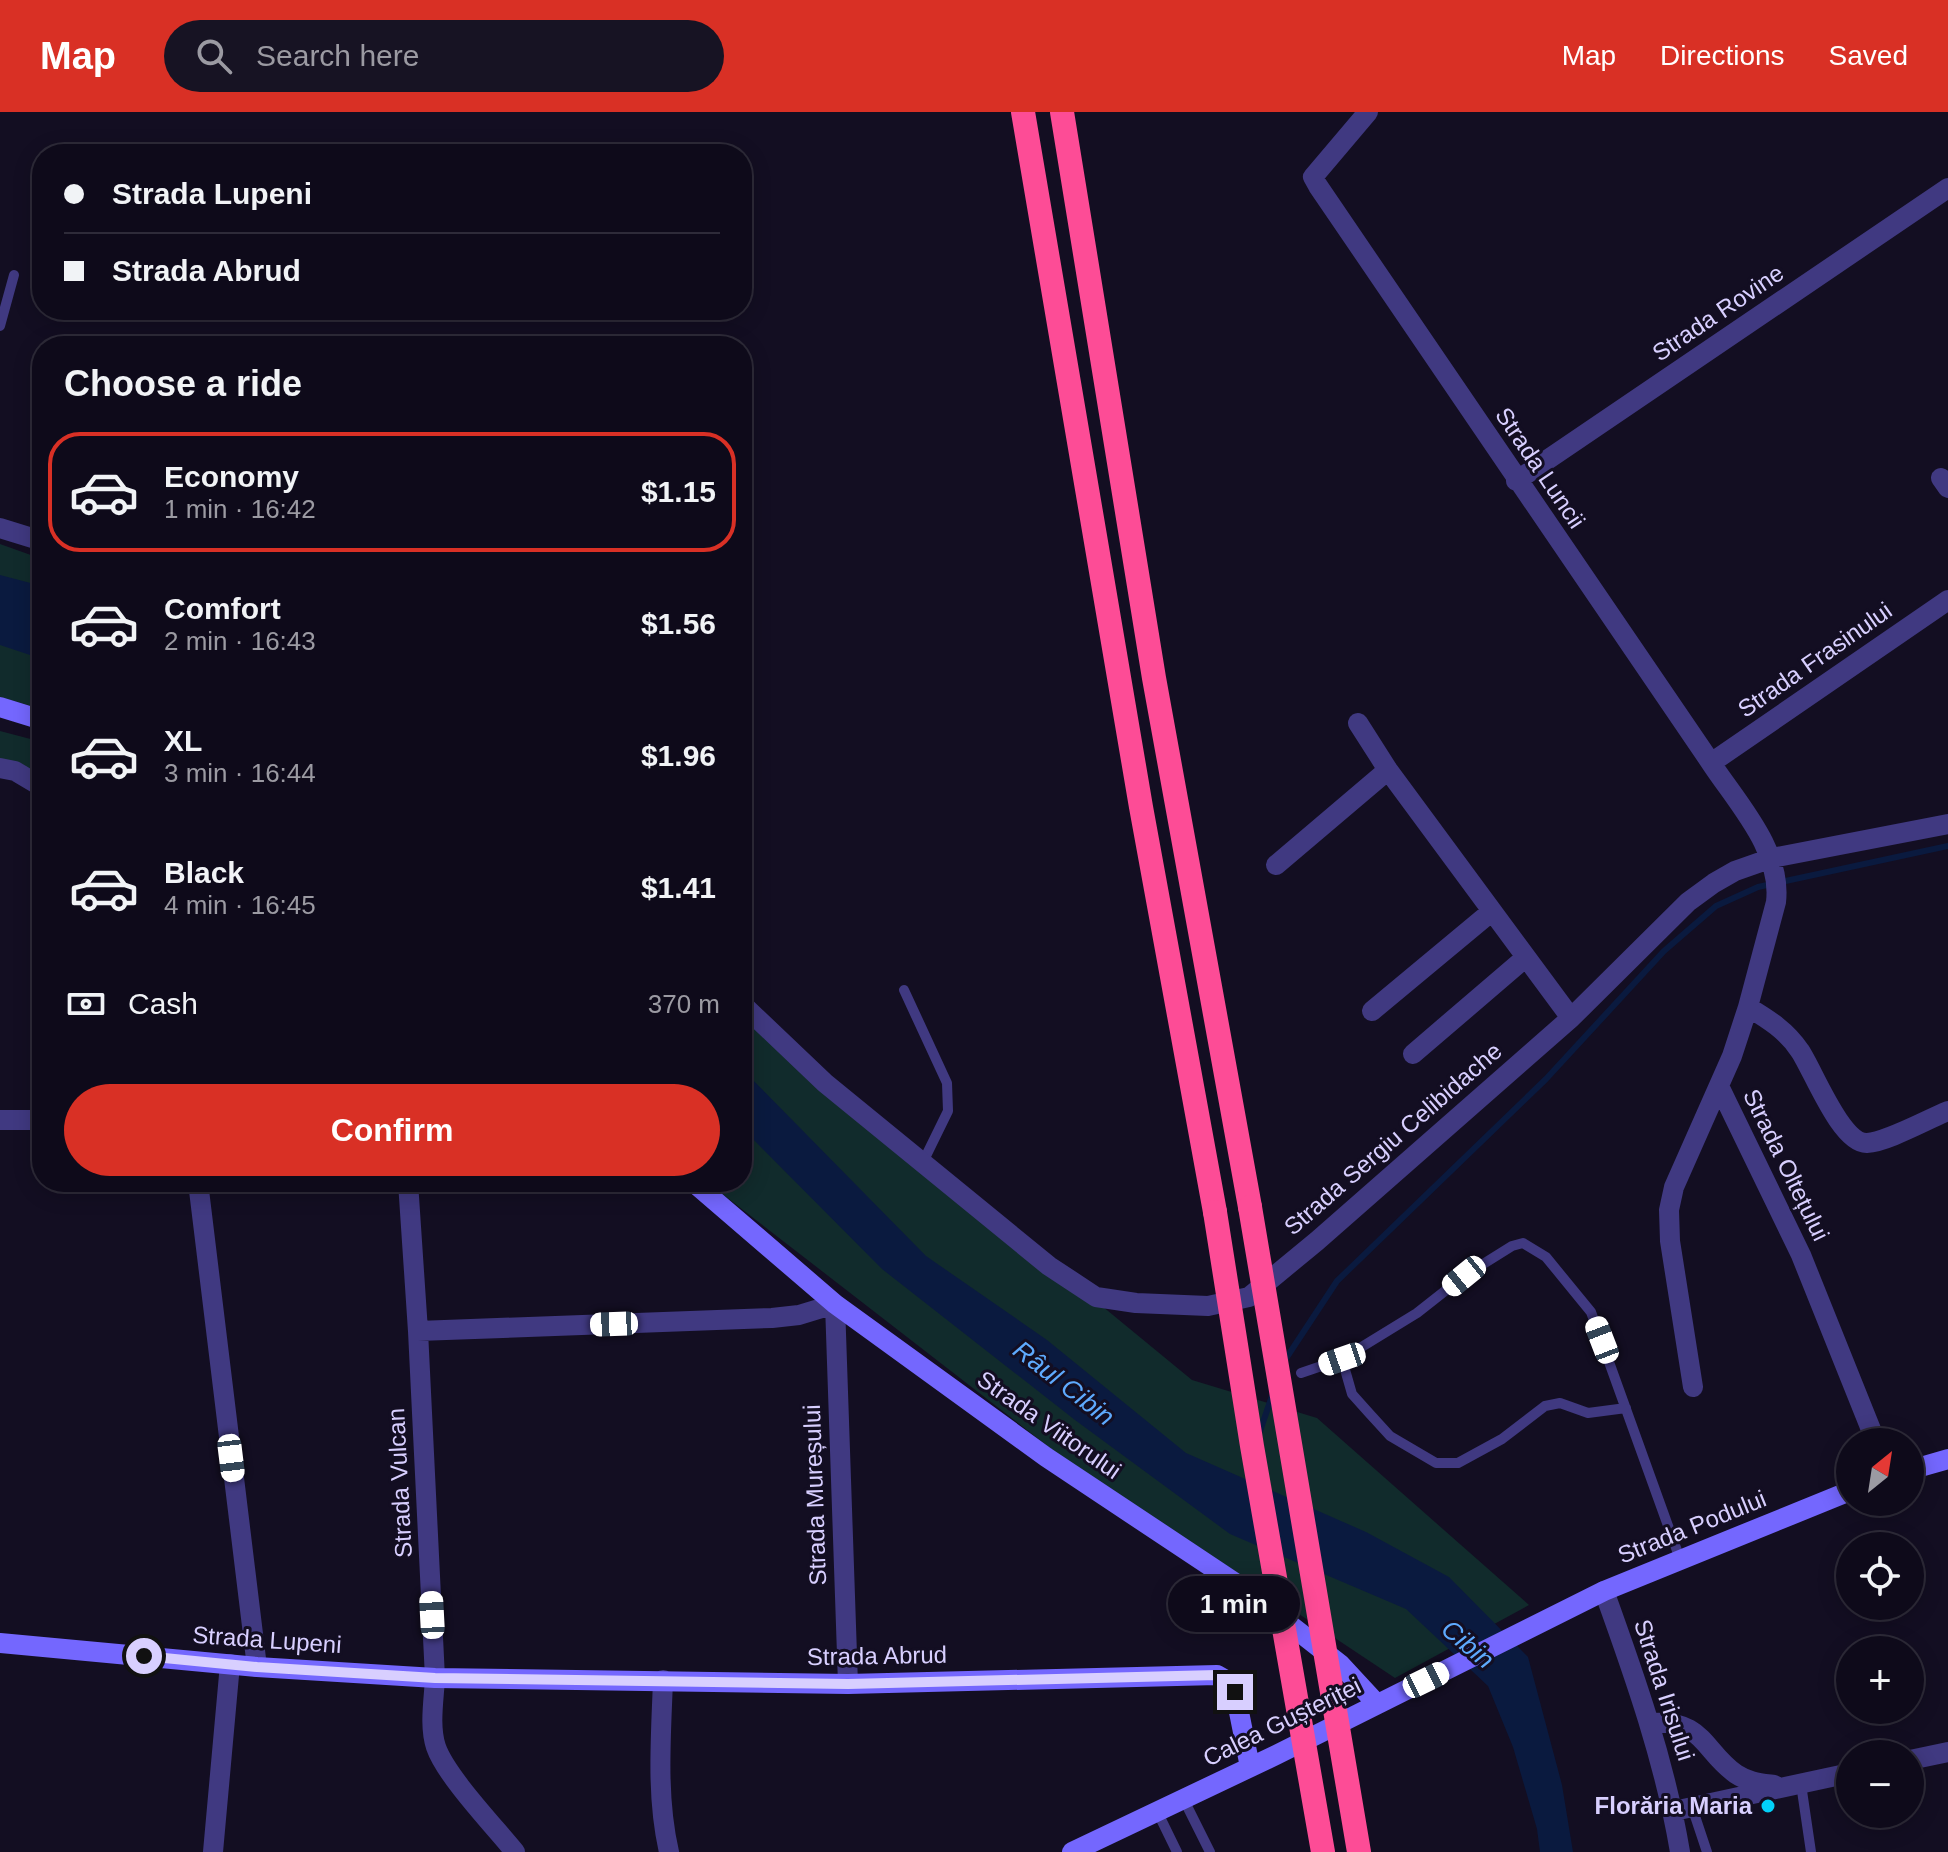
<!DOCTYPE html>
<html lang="en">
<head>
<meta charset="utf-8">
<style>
  :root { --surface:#0e0a1a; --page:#171323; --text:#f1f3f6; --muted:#9b9aa2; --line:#2e2b39; --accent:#d93025 }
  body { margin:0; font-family:Helvetica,sans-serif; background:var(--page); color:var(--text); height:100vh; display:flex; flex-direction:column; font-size:30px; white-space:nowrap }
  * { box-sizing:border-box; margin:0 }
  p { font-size:26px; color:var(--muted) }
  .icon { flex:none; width:44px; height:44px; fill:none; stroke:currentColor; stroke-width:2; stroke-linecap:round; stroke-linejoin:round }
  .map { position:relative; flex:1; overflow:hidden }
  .panel { position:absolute; left:32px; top:224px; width:720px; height:856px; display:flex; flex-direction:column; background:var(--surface); border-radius:32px; box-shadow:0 4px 20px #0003,0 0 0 2px var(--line) }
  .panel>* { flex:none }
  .guide { position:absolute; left:32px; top:32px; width:720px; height:176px; border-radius:32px; box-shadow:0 4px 20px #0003,0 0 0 2px var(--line); display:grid; align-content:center; height:176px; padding:0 32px; background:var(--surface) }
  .needle { width:52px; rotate:30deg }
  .buttons { position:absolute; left:1836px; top:1316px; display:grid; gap:16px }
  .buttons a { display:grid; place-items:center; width:88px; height:88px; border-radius:50%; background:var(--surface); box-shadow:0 4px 20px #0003,0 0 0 2px var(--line); font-size:40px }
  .end { position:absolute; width:36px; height:36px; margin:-18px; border:10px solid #d8cfff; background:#111; box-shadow:0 0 0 4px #111 }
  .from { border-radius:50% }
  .bubble { position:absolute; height:56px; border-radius:28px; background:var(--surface); box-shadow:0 4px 20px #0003,0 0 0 2px var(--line); font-size:26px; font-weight:700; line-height:56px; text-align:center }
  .car { position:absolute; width:24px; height:48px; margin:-24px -12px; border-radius:10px; box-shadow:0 0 6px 2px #0007; background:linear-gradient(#fff 24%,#345 0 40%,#fff 0 76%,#345 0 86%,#fff 0) }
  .guide b { display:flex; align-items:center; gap:28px; height:76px; font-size:30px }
  .guide b+b { border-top:2px solid var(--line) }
  .guide i { width:20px; height:20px; background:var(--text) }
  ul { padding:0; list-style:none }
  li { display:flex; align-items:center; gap:24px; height:120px; margin:0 16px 12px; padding:0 16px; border:4px solid transparent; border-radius:32px }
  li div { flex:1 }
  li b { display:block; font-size:30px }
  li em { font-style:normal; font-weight:700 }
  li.current { border-color:var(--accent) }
  li>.icon { width:72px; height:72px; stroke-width:1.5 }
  h2 { padding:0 32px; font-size:36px; line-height:96px }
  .pay { display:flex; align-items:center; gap:20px; height:88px; padding:0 32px; font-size:30px }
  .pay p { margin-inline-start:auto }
  .button { display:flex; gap:16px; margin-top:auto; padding:16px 32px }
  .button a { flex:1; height:92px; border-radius:48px; background:var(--accent); color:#fff; font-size:32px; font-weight:700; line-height:92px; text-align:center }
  header { display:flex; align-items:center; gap:48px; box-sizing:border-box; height:112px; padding:0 40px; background:var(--accent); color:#fff }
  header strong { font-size:38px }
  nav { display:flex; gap:44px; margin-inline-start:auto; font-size:28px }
  .search { width:560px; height:72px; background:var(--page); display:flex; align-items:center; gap:20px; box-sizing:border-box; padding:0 28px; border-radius:44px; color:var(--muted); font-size:30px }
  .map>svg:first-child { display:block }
  .green { fill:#112b2c }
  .water { fill:#0a1a3f }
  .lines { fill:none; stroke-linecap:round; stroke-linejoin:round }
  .stream { stroke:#0a1a3f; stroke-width:6 }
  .lane { stroke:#403981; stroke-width:10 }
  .street { stroke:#403981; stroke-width:20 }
  .secondary { stroke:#7467fe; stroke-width:20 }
  .highway { stroke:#fd4c96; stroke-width:24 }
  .highway-bridge { stroke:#fd4c96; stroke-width:24 }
  .route { stroke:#d8cfff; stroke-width:10 }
  .poi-dot { fill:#02d0f8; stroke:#130e22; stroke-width:3 }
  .labels { text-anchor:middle; stroke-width:6; stroke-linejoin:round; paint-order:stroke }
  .street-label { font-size:24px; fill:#d8cfff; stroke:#130e22 }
  .poi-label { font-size:24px; font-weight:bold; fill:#d8cfff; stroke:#130e22; text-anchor:end }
  .water-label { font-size:26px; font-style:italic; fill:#5eaafe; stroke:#130e22 }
</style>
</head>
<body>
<header>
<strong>Map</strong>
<div class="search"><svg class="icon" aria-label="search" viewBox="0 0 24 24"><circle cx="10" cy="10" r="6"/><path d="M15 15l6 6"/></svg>Search here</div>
<nav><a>Map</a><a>Directions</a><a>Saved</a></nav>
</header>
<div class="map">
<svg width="1948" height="1740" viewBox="0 0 1948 1740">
  <rect width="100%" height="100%" fill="#130e22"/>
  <!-- green -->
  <path class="green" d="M0,432L42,447V597L0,585Z
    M0,619L42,630V667L0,651Z
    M742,886L950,1069L1192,1268L1317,1306L1529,1493L1395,1566L1054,1339L707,1070H742Z"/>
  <!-- water -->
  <path class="water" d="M0,463L42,474V547L0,533Z
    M742,957L926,1144L1047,1228L1186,1341L1366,1420L1449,1465L1528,1545L1562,1673L1573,1740H1540L1537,1717L1513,1635L1488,1574L1406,1497L1230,1422L1075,1308L882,1157L742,1016Z"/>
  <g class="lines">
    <!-- stream -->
    <path class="stream" d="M1285,1248L1337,1169L1546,967L1664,839L1716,794L1758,775L1948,734
      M1260,1319L1273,1281"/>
    <!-- lane -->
    <path class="lane" d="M0,214L14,163
      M904,878L947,971L948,999L923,1050
      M1342,1247L1352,1282L1369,1301L1390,1324L1436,1351H1458L1502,1327L1545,1294L1560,1291L1588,1301L1626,1296
      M1301,1261L1342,1247L1417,1201L1464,1164L1512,1134L1523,1131L1546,1145L1591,1200L1680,1447
      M1801,1672L1811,1740
      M1183,1686L1210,1740
      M1692,1695L1707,1740
      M1157,1699L1177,1740"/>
    <!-- street -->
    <path class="street" d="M1368,0L1313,65L1318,74L1711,651C1738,692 1782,738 1776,790L1748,895L1732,944L1674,1075L1669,1098L1670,1129L1693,1275
      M1941,366L1948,376
      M1516,369L1948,76
      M0,416L42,429
      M1358,611L1388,658L1571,906
      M1711,651L1948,488
      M0,656L15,659L42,675
      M1276,753L1388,658
      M742,892L825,971L1049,1154L1096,1185L1136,1191L1208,1194L1249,1185L1317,1129L1571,906L1688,790L1714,771L1735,759L1772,746L1948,712
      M1748,895C1768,907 1787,919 1800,939C1813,958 1841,1032 1867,1031C1887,1030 1928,1007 1948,999
      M1372,899L1491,800
      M1413,942L1525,846
      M1720,976L1801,1143L1876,1330
      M0,1008H42
      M198,1070L257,1555
      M408,1070L418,1219L435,1566C434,1587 429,1614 436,1635C446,1664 494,1714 515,1740
      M418,1219L772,1206L799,1203L835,1192L848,1572
      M1604,1479C1635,1565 1665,1650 1680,1740
      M663,1568C661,1625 656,1684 669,1740
      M1651,1611C1704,1607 1703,1639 1736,1662C1748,1670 1760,1671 1774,1673
      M1910,1648L1948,1640
      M1674,1699L1850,1661
      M213,1740L230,1552"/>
    <!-- secondary -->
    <path class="secondary" d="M0,595L42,608
      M693,1070L835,1192L1046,1345L1243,1476L1340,1552L1377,1592
      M1910,1358L1948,1347
      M0,1531L257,1555L435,1566L848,1572L1217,1563L1231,1571L1235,1580L1250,1655
      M1072,1740L1276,1643L1604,1479L1850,1379"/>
    <!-- highway -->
    <path class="highway" d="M1023,0L1141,695L1215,1100
      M1062,0L1154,566L1250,1095"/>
    <!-- highway-bridge -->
    <path class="highway-bridge" d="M1250,1095L1359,1740
      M1215,1100L1252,1334L1323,1740"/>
  </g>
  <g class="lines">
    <!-- route -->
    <path class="route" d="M144,1544L257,1555L435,1566L848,1572L1217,1563L1231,1571L1235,1580"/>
  </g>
  <!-- markers -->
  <circle class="poi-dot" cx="1768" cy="1694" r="8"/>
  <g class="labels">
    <!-- street labels -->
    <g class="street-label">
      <text transform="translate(1718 201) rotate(-34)" y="8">Strada Rovine</text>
      <text transform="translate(1540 356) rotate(56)" y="8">Strada Luncii</text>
      <text transform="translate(1815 548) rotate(-35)" y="8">Strada Frasinului</text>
      <text transform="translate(1393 1027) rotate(-41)" y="8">Strada Sergiu Celibidache</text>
      <text transform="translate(1786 1053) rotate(64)" y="8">Strada Oltețului</text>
      <text transform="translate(1049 1313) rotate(35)" y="8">Strada Viitorului</text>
      <text transform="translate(400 1371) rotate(-93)" y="8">Strada Vulcan</text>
      <text transform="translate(815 1383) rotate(-92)" y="8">Strada Mureșului</text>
      <text transform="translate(1692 1415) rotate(-22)" y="8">Strada Podului</text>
      <text transform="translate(267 1528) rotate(4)" y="8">Strada Lupeni</text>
      <text transform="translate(877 1544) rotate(-1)" y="8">Strada Abrud</text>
      <text transform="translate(1664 1578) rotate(72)" y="8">Strada Irisului</text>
      <text transform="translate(1282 1610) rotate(-26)" y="8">Calea Gușteriței</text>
    </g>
    <!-- poi labels -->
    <g class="poi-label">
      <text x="1752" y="1702">Florăria Maria</text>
    </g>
    <!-- water labels -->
    <g class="water-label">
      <text transform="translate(1064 1271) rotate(38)" y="9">Râul Cibin</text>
      <text transform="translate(1468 1532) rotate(40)" y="9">Cibin</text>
    </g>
  </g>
</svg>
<div class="buttons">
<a><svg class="needle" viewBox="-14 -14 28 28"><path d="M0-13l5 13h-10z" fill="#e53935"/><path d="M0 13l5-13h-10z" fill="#9b9aa2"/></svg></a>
<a><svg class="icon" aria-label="locate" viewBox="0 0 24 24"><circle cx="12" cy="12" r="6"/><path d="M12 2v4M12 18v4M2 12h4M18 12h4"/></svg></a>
<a>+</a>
<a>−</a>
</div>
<i class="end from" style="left:144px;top:1544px"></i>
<i class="end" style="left:1235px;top:1580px"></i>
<div class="bubble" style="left:1168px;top:1464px;width:132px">1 min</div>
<i class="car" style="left:1464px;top:1164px;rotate:231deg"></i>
<i class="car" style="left:614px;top:1212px;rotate:268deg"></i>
<i class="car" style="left:1602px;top:1228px;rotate:339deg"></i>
<i class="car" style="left:1342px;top:1247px;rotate:251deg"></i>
<i class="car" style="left:231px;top:1346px;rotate:173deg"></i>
<i class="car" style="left:432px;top:1503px;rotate:357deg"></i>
<i class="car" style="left:1426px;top:1568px;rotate:64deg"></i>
<div class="guide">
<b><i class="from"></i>Strada Lupeni</b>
<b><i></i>Strada Abrud</b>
</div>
<section class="panel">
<h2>Choose a ride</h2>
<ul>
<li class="current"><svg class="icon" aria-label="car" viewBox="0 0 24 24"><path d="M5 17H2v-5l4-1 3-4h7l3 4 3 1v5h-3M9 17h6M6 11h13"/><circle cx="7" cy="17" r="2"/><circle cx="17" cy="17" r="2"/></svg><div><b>Economy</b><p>1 min · 16:42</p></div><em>$1.15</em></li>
<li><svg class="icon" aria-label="car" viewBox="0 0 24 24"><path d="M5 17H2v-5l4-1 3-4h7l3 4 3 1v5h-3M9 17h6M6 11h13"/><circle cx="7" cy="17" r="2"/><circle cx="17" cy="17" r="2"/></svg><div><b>Comfort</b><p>2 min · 16:43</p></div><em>$1.56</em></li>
<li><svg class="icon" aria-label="car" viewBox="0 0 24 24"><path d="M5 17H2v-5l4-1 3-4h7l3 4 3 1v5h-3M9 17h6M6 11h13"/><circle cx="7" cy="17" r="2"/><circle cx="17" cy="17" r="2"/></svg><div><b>XL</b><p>3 min · 16:44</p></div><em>$1.96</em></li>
<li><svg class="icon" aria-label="car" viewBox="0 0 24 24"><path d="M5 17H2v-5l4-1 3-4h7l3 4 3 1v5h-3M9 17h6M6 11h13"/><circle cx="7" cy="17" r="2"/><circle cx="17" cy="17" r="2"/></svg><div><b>Black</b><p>4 min · 16:45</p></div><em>$1.41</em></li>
</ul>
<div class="pay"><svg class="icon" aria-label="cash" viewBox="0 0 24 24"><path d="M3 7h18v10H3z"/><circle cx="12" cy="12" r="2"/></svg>Cash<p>370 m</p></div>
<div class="button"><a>Confirm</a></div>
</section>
</div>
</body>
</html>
